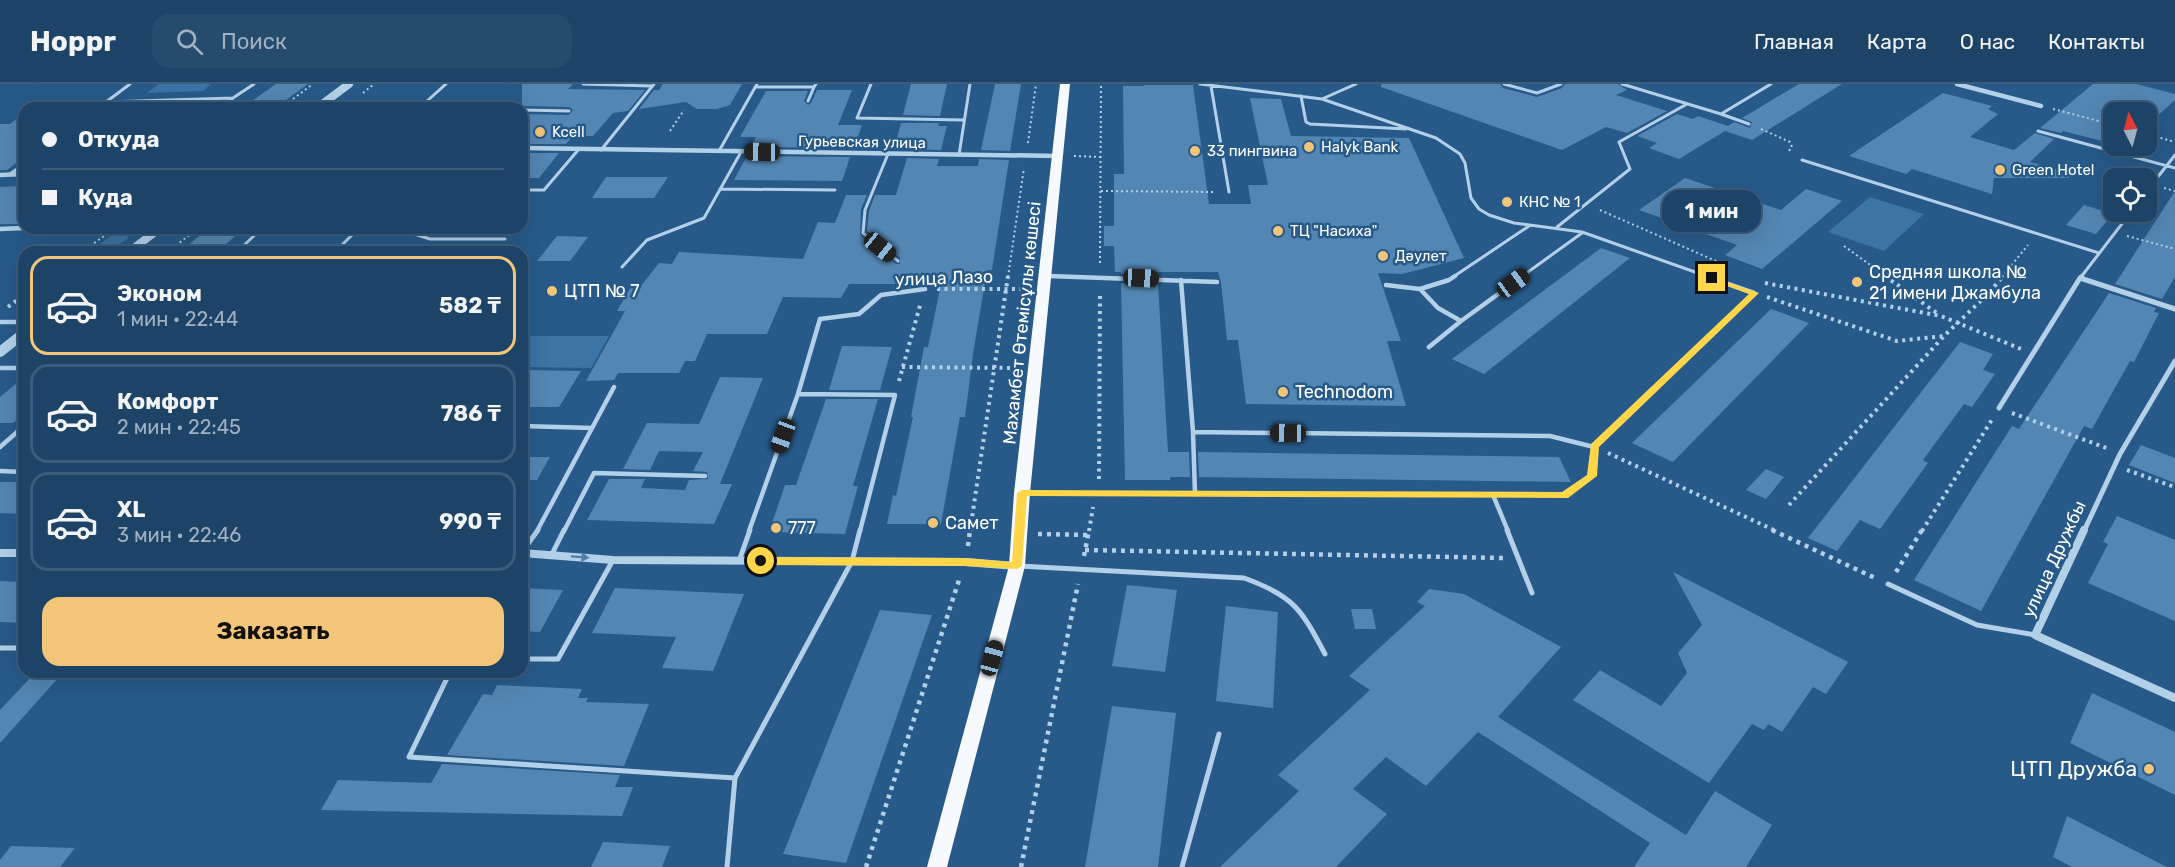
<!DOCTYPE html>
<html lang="ru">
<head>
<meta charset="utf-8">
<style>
  :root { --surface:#1d4467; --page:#254b6d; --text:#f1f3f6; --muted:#a0b0c0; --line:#3b5c7b; --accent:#f2c579 }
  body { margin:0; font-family:Rubik,sans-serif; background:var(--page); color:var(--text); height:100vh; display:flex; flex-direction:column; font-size:22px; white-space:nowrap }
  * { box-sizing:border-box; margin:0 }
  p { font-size:20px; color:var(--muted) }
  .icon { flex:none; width:33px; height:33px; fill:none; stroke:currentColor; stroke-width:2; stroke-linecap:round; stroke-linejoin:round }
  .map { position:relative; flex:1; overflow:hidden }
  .side { position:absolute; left:18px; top:162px; width:510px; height:432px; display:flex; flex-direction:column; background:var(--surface); border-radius:18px; box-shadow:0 6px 24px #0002,0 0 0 2px var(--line) }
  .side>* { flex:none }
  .top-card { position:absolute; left:18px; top:18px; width:510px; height:132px; border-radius:18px; box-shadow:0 6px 24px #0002,0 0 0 2px var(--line); display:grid; align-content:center; height:132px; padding:0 24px; background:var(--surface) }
  .needle { width:39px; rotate:354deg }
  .buttons { position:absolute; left:2103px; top:18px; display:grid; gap:12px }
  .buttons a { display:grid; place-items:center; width:54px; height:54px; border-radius:12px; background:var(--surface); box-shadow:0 6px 24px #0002,0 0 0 2px var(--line); font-size:30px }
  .end { position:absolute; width:27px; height:27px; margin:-14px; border:8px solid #ffd54a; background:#111; box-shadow:0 0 0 3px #111 }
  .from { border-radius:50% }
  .bubble { position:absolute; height:42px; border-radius:18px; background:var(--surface); box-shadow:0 6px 24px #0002,0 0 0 2px var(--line); font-size:20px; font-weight:700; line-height:42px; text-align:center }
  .car { position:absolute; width:18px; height:36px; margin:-18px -9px; border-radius:8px; box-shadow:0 0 4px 2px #0007; background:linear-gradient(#222 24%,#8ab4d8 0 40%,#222 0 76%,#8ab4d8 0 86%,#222 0) }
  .top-card b { display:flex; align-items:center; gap:21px; height:57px; font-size:22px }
  .top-card b+b { border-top:2px solid var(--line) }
  .top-card i { width:15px; height:15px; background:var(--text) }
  ul { padding:10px 0 0; list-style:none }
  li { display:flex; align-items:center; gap:18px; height:99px; margin:0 12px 9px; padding:0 12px; border:3px solid var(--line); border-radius:18px }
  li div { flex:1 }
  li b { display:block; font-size:22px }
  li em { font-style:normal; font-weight:700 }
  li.current { border-color:var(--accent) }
  li>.icon { width:54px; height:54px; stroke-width:1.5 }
  .cta { display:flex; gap:12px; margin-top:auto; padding:12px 24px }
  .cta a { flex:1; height:69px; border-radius:18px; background:var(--accent); color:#111; font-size:24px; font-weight:700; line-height:69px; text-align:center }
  header { display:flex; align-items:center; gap:36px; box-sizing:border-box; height:84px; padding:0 30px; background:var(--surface); border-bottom:2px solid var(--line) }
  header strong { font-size:28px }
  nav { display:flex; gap:33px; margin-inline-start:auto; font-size:21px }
  .search { width:420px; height:54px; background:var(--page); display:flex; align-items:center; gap:15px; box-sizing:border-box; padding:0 21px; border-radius:18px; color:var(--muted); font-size:22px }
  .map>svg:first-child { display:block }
  .green { fill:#3b74a5 }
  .building { fill:#5386b2 }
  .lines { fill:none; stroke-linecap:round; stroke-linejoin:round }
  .path-far2 { stroke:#b3d0e9; stroke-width:2; stroke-dasharray:2 3; stroke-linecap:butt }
  .path-far1 { stroke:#b3d0e9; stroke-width:4; stroke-dasharray:3 4.5; stroke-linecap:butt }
  .path { stroke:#b3d0e9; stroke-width:4.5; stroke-dasharray:4 5; stroke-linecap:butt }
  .service-far2 { stroke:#b3d0e9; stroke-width:3 }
  .service-far1 { stroke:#b3d0e9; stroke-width:4.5 }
  .service { stroke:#b3d0e9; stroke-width:5 }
  .minor-far2 { stroke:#b3d0e9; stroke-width:4.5 }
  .minor-far1 { stroke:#b3d0e9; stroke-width:5 }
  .minor { stroke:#b3d0e9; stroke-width:8 }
  .tertiary-far1 { stroke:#b3d0e9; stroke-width:8 }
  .tertiary { stroke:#b3d0e9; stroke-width:10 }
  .primary { fill:#f6fafe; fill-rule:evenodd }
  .oneway { fill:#517da6 }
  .route { fill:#ffd54a }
  .poi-dot { fill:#f2c579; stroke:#275a89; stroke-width:2 }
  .labels { text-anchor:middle; stroke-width:5; stroke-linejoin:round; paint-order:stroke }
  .far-poi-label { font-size:15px; fill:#fff; stroke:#275a89; text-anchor:start }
  .far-street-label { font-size:15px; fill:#fff; stroke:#275a89 }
  .poi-label { font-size:18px; fill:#fff; stroke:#275a89; text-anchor:start }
  .street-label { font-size:18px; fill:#fff; stroke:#275a89 }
  .near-poi-label { font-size:21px; fill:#fff; stroke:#275a89; text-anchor:end }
</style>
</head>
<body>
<header>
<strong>Hoppr</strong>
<div class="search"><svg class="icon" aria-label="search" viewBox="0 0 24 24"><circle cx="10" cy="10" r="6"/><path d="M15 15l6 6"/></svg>Поиск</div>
<nav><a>Главная</a><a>Карта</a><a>О нас</a><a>Контакты</a></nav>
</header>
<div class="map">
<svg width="2175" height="783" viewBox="0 0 2175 783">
  <rect width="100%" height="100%" fill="#275a89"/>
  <!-- green -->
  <path class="green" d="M159,0H211L203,7L147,9Z
    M1870,113L1924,130L1884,167L1828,148Z
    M120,145L127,148L128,154L109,168H89Z
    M522,252H609L591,284L522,283Z"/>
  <!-- building -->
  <path class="building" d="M276,0H308L275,24H242Z
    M522,0H573L568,5L645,6L628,27L613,29L593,52H573L566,60H522V30L569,31L573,26L569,23L522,22Z
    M663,0H742L730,21L717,25H697L686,18L639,25L654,6H659Z
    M911,0H947L940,32L903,31Z
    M995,0H1021L1010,67L981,66Z
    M1381,0H1500L1503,4L1537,13L1562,4L1565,0H1618L1627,6L1616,11L1667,27L1627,49L1606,43L1562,66L1381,3Z
    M1799,0H1842L1752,56L1725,47L1679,75L1649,64L1657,59L1637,52L1677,30L1693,35L1698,32L1728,42L1734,38L1750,44L1752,38L1742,34Z
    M2093,0H2136L2175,10V16L2146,42V28H2114V60L2063,47L2061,49L2040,44Z
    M1144,1H1193L1209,120H1251L1248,101H1268L1250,14L1281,15L1291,52L1409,54L1464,174L1402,190L1378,189L1401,257H1387L1406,322L1246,320L1238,256H1227L1221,198L1218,188H1157V191L1121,190V188H1115L1114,162H1104V142H1114V90H1124L1123,2H1144Z
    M817,6H852L838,41H862L854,64L751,63L756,53H740L766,7H808L804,17L808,21L811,19Z
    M1943,9L1992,22L1988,25L1998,30L1970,53L2014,66L2035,49L2054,55L2030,78L2070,89L2069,94H1994L1992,110L1912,85L1906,90L1849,72Z
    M24,29V73L7,86H0V40H10Z
    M901,39H939L938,42H947L941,66L910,65L913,54H897Z
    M522,69H559L539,94H522Z
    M747,72L850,73L842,97L734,96Z
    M907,74L939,75L937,82H978L979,75L1009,76L992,186H987L973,270L965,333H960L941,440H887L893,411L896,412L913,333H911L924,263H928L941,200L911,197L910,200H849L841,214L783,213L767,250H707L695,277H685L679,289H618L614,296L586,297L625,227H617L631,203H640L659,179L672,180L679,168L803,175L818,138L835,139L846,111H867L861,125L860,151L896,180H900V174L867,147L869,127L875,111H896Z
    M606,93H668L654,114H592Z
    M1685,94L1781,126L1806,105L1842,117L1762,185L1725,171L1737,161L1639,126Z
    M24,102V140H0V103Z
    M2175,107V193L2162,215L2115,200Z
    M2084,121L2113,130L2096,150L2066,141Z
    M204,148H240L217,168H180Z
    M557,152L588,153L570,177H537Z
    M1601,164L1630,174L1484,290L1452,275Z
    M1121,199L1158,200L1168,368H1189L1190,393H1170V396H1125Z
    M2109,209L2156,224L2154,228L2159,229L2134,278L2130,277L2092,345L2084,342L1981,527L1914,496L2012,342L2019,345Z
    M1771,225L1809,239L1673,378L1632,359Z
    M1960,258L1993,270L1983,286L1995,290L1972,323L1964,320L1923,376L1928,379L1880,445L1860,436L1837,467L1808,454Z
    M842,262L892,263L880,306H829Z
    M522,286L581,287L559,323H522Z
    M24,293V330L13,339H0V313Z
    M720,293L763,294L720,400H732L714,440L587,436L609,395H645L641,404L685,406L689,396L708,395L707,388L693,387L703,368L659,367L650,386L623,385L647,339L699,340Z
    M826,315H878L853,402H858L845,450L769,448L785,401H796Z
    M2141,361L2175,374V399L2129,381Z
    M1198,368L1559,373L1571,398L1199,393Z
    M522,373H550L537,396H522Z
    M1766,385L1784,393L1766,415L1746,406Z
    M0,398H24V430L0,429Z
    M2117,432L2175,456V537L2088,499L2108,460L2103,458Z
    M1673,488L1848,578L1826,610L1813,603L1782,648L1768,640L1764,646L1752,640L1709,699L1573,616L1600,586L1661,622L1687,589L1678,569L1702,541Z
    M0,497L24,498V539L0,538Z
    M1127,501L1177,506L1165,588L1112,582Z
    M522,504L563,506L540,548L522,547Z
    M615,504L744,510L713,587L662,584L676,553L592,549Z
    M1429,505L1464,510L1561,563L1498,633L1686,751L1715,707L1772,741L1746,783H1634L1650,759L1478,648L1426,702L1386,673L1353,705L1387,730L1336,783H1220L1299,707L1278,691L1370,606L1349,592L1425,522L1417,518Z
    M1226,522L1278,528L1273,624L1216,617Z
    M1351,525H1372L1376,545H1355Z
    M880,526L932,531L846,779L783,770Z
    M31,593H59L0,659V626Z
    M497,601L582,605L578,614H588L586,618L649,620L624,682L447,671L483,610L492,611Z
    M2092,609L2175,648V711L2070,659Z
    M1112,622L1176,629L1158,783H1085Z
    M442,680L620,691L615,703H633L622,732L321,726L338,696L431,699Z
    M2067,732L2167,783H2072L2053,773Z
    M603,758L670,762L662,783H591Z
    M11,762L75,764L60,783H0V776Z"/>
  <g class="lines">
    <!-- path-far2 -->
    <path class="path-far2" d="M363,9L374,0
      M281,24L313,0
      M2053,25L2114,41
      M1761,45L1790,58L1792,63L1788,68
      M670,47L684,26
      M2146,50L2172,57
      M1028,59L1036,0
      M1074,72L1101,73
      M2164,104L2175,107
      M1101,107L1216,108
      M1600,126L1725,181
      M2127,152L2175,165
      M1844,162L1887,193
      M82,168L115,144
      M168,168L198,144
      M1100,179L1101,0
      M1008,193L1024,84
      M2002,193L2028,161"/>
    <!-- path-far1 -->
    <path class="path-far1" d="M1885,192L1938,230
      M1765,199L1941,232L2021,265
      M937,205H1025
      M1767,213L1897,257L1944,252
      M8,223L24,211
      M902,283L1019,284
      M899,297L921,218
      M2012,329L2109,365
      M1608,369L1776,447
      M2127,386L2175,403
      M1099,395L1100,208
      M1789,421L1945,251L1989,209L2003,192
      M970,447L1008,192
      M1089,447L1093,423
      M1922,447L1993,334"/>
    <!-- path -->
    <path class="path" d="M1772,446L1875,494
      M1038,450L1088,451
      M968,462L970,446
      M1085,466L1504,474
      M1084,472L1089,446
      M1896,488L1922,446
      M866,783L960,493
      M1021,783L1078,500"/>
    <!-- service-far2 -->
    <path class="service-far2" d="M583,0L652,2
      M871,0L857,34L963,36
      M1200,0L1322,15L1436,54L1460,70L1465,79L1471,114L1479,125L1489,131L1514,139L1582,148L1709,193
      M1504,0L1537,9L1561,0
      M1622,0L1721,30L1771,0
      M1211,2L1229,108
      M756,3H814L816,0
      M1301,12L1306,38L1310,40L1406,45
      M1322,15L1356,0
      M808,17L814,3
      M106,18L233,14
      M98,24L130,0
      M218,24L254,0
      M429,24L425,23L426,18L446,0
      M522,26L569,27
      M1721,30L1749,40
      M2038,47L2175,84
      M601,66L654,0
      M719,67L757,0
      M888,70L865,126L863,149L898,177
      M959,71L970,0
      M1802,76L2099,169
      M10,90L24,80
      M720,105L835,106
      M522,106H544L579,65
      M2146,108L2175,71
      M1557,143L1630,85L1619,58L1687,20
      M366,144L398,145L430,155H505
      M237,168L262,144
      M335,168L359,144
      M622,183L647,156L704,134L741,68
      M1048,192L1080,193
      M1453,193L1529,142
      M1521,193L1582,149
      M2081,193L2131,128"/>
    <!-- service-far1 -->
    <path class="service-far1" d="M1048,192L1217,198
      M2080,194L2082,192
      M1181,196L1193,348L1550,352L1594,363
      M1386,201L1420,205L1438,224L1461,237L1523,192
      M1420,205L1449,196L1455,192
      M0,238H24
      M1429,263L1461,237
      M0,284H24
      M798,310L895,311L860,447
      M522,342L592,344
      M1193,348L1195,410
      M0,363L24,342
      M0,387L24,388
      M1025,409L1564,411L1592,392L1594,363L1754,209L1705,192
      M1493,411L1508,447
      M537,447L614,303
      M564,447L594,389L705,392
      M749,447L798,310L820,235L859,230L881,211L925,205"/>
    <!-- service -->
    <path class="service" d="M1507,446L1532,509
      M522,468L538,446
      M551,472L564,446
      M739,477L750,446
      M1019,482L1244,494C1294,512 1301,525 1325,570
      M1888,500L1977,541L2035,551
      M0,564H24
      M522,575H558L613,476
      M450,588L409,673L735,694
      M727,783L735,694L852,477L860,446
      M1182,783L1219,650"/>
    <!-- minor-far2 -->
    <path class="minor-far2" d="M1957,0L2041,22
      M522,64L1058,72
      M0,91L24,90
      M0,145L24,144"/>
    <!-- minor-far1 -->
    <path class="minor-far1" d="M1999,324L2080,194L2175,225
      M2084,447L2120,370L2175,277"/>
    <!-- minor -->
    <path class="minor" d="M2084,446L2035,551L2175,614
      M0,469H24
      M522,469L613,476L965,478L1016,482"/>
    <!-- tertiary-far1 -->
    <path class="tertiary-far1" d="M317,24L349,0
      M129,168L160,144"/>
    <!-- tertiary -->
    <path class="tertiary" d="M0,268L24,249"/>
    <!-- primary -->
    <path class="primary" d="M1060,0H1070L1030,409L1025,482L947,783H927L1009,482L1014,409Z"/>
  </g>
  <!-- one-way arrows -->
  <defs><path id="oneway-solid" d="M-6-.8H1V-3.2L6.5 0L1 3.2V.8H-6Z" transform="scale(1.5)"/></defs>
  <use class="oneway" href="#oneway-solid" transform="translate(580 473) rotate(4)"/>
  <!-- route -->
  <path class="route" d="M1709,192L1759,209L1599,363L1597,392L1568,414L1027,412L1022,482L1017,485L965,482L761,481L756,477L761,473L965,474L1012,478L1017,409L1022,406L1562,408L1587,391L1591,360L1749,210L1709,195Z"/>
  <!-- markers -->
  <g class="poi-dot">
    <circle cx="540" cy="48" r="6"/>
    <circle cx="1309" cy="63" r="6"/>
    <circle cx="1195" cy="67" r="6"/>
    <circle cx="2000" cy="86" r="6"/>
    <circle cx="1507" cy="118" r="6"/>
    <circle cx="1278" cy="147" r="6"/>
    <circle cx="1383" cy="172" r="6"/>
    <circle cx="1857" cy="198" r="6"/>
    <circle cx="552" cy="207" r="6"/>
    <circle cx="1283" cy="308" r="6"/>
    <circle cx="933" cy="439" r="6"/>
    <circle cx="776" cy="444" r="6"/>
    <circle cx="2149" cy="685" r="6"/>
  </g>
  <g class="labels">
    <!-- far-poi labels -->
    <g class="far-poi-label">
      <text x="552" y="53">Kcell</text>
      <text x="1321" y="68">Halyk Bank</text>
      <text x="1207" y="72">33 пингвина</text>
      <text x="2012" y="91">Green Hotel</text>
      <text x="1519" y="123">КНС № 1</text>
      <text x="1290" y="152">ТЦ "Насиха"</text>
      <text x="1395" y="177">Дәулет</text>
    </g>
    <!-- far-street labels -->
    <g class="far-street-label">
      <text transform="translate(862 58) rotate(1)" y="5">Гурьевская улица</text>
    </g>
    <!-- poi labels -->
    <g class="poi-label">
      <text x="1869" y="194">Средняя школа №<tspan x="1869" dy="21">21 имени Джамбула</tspan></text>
      <text x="564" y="213">ЦТП № 7</text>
      <text x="1295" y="314">Technodom</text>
      <text x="945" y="445">Самет</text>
      <text x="788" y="450">777</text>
    </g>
    <!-- street labels -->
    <g class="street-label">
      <text transform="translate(944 194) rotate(-2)" y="6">улица Лазо</text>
      <text transform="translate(1022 239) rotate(-84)" y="6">Махамбет Өтемісұлы көшесі</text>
      <text transform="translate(2054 475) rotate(-65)" y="6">улица Дружбы</text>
    </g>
    <!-- near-poi labels -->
    <g class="near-poi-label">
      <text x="2137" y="692">ЦТП Дружба</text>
    </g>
  </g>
</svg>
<div class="buttons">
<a><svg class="needle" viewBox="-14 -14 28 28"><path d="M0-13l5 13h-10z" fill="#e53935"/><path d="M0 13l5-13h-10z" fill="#a0b0c0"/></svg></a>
<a><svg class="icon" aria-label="locate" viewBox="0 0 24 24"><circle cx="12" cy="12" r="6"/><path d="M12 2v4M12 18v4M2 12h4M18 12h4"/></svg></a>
</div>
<i class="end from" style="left:761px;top:477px"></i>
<i class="end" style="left:1712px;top:194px"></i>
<div class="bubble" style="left:1662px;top:106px;width:99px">1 мин</div>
<i class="car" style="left:762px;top:68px;rotate:271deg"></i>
<i class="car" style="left:880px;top:163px;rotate:129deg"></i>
<i class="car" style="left:1141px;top:194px;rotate:93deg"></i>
<i class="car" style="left:1513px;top:199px;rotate:54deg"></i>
<i class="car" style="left:1288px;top:349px;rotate:271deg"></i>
<i class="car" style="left:783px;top:352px;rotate:200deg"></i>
<i class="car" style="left:992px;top:574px;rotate:15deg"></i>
<div class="top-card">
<b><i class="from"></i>Откуда</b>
<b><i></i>Куда</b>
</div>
<section class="side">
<ul>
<li class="current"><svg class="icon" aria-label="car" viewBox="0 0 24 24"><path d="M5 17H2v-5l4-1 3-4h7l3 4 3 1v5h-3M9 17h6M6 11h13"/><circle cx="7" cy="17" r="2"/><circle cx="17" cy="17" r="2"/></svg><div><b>Эконом</b><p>1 мин · 22:44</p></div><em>582 ₸</em></li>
<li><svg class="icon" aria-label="car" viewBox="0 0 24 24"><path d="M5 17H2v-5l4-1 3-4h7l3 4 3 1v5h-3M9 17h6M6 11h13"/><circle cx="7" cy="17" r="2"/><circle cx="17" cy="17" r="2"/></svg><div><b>Комфорт</b><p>2 мин · 22:45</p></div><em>786 ₸</em></li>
<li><svg class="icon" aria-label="car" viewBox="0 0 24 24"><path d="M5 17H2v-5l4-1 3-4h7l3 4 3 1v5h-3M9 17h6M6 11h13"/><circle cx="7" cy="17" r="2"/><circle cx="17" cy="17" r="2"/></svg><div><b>XL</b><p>3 мин · 22:46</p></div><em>990 ₸</em></li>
</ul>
<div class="cta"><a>Заказать</a></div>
</section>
</div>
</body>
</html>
